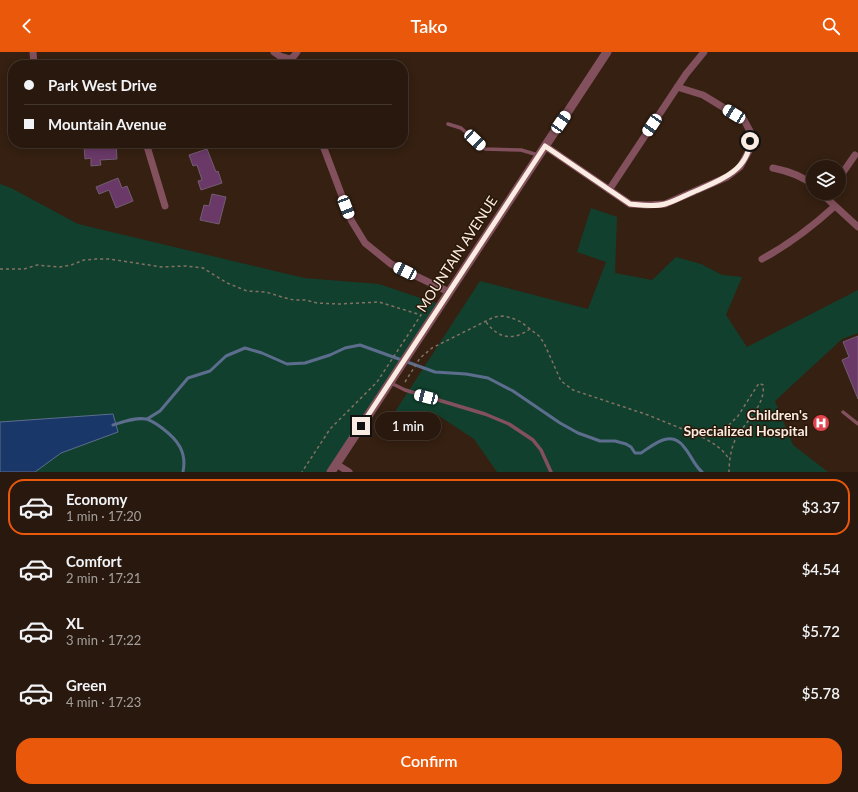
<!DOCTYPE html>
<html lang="en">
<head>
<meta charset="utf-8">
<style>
  :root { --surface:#28180d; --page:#302116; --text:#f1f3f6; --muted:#a5a09d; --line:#44372e; --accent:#ea580c }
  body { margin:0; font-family:Lato,sans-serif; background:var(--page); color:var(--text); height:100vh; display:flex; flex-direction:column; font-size:15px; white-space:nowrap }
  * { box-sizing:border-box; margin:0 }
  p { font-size:13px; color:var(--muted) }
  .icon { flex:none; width:22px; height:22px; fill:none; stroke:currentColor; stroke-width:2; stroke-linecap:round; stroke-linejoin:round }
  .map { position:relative; height:420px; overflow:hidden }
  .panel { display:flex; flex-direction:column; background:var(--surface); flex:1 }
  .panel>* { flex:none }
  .guide { position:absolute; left:8px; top:8px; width:400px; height:88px; border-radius:16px; box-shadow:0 2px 10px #0003,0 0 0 1px var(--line); display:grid; align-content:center; height:88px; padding:0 16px; background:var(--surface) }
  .tools { position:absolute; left:806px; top:108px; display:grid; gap:8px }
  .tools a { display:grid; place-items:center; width:40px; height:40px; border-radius:50%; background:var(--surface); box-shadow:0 2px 10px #0003,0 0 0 1px var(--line); font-size:20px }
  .end { position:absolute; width:18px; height:18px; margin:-9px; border:5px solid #faece2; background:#111; box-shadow:0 0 0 2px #111 }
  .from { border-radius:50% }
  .bubble { position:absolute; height:28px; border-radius:14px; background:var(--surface); box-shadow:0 2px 10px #0003,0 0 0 1px var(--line); font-size:13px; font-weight:600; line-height:28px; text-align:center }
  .car { position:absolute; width:12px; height:24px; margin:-12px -6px; border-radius:5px; box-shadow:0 0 3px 1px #0007; background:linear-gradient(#fff 24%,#345 0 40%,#fff 0 76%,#345 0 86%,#fff 0) }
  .guide b { display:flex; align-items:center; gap:14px; height:38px; font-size:15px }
  .guide b+b { border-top:1px solid var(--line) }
  .guide i { width:10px; height:10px; background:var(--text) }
  ul { padding:7px 0 0; list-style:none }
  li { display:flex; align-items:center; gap:12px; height:56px; margin:0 8px 6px; padding:0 8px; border:2px solid transparent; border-radius:16px }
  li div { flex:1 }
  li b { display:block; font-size:15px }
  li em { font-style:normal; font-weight:600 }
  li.on { border-color:var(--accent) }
  li>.icon { width:36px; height:36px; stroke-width:1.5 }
  .action { display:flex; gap:8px; margin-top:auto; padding:8px 16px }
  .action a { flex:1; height:46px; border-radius:16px; background:var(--accent); color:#fff; font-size:16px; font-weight:600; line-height:46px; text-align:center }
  header { display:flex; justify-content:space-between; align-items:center; height:52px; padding:0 16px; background:var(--accent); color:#fff; font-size:18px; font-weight:600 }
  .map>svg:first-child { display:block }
  .green { fill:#11412e }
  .water { fill:#1a376a; stroke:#5d6d8e }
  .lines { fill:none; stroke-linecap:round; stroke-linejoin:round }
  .stream { stroke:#5d6d8e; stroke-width:3 }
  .building { fill:#6a3968; stroke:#725d71 }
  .path { stroke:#847164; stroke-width:1.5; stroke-dasharray:3 3; stroke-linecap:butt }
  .service { stroke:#83505d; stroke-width:3.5 }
  .minor { stroke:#83505d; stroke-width:7 }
  .tertiary { stroke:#83505d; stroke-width:9 }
  .route { stroke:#faece2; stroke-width:5 }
  .labels { text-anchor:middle; stroke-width:3; stroke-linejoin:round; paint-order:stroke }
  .street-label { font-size:14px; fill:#faece2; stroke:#2a1707 }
  .poi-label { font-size:14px; font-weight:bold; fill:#faece2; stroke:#2a1707; text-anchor:end }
</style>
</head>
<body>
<header><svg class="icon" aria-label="back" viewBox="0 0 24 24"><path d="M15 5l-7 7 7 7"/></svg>Tako<svg class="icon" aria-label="search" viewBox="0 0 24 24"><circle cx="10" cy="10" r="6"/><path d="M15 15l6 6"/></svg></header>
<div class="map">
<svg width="858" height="420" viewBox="0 0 858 420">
  <rect width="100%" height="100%" fill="#352011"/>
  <!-- green -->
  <path class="green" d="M0,132L11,136L78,172L304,226L379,232L441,253L330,420H0Z
    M591,156L617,165L615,221L652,228L676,205L701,212L722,223L742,225L726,263L747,295L858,238V281L842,287L775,349L793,393L828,420H497L474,387L436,362L405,386L389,369L480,229L588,257L606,210L577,200Z"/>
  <!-- water -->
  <path class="water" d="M113,362L118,380L61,401L35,420H0V370Z"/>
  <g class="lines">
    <!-- stream -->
    <path class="stream" d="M147,367L160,359L188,326L210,319L226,304L245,296L262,301L287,312L305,311L330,303L345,296L360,293L435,320L466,322L488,326L513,339L560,371L578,381L600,389H615L626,392L631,395L635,401H641C653,393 671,377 684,395C691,403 694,413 702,420
      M113,373C123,370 135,365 146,367C151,368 158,373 162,376C178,388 187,400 183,420"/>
  </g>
  <!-- building -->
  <path class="building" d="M116,91L117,107L100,108L101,113L91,114V106L85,107L84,94Z
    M207,97L216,120L218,119L222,131L201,138L198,129L202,128L197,113L193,114L189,103Z
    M118,126L122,136L127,134L133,149L116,156L109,138L99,142L96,135Z
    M212,142L226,145L219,172L200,168L204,153L209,154Z
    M858,284V347L842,308L849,305L843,290Z"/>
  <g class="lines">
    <!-- path -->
    <path class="path" d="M0,217H24L37,213L60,215L71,213L84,208L96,207H109L162,215L186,214L203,216L227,231L247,239L266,240L282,245L294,248H305L317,251L339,252L379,250L421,263L377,330L330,377L302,420
      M486,270C499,287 513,289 530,277
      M405,330L420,306L432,296L494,265L503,264L512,266L521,270L539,284L544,291L561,329L573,338L648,363L702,385L711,382L729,373L738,364L759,331L763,333C766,353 745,370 736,386C731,396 729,409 729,420
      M702,385C713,391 722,396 729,407"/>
    <!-- service -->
    <path class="service" d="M448,72L461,76L485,97L521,98L538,103
      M391,331L405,338L485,362L509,372L533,388L541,398L551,420
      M843,360L858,372"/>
    <!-- minor -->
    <path class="minor" d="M33,0L34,13
      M274,0L280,4L290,7L294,4L297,0
      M146,91L165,154
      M322,91L351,168L365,191L391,212L449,240
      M545,94L630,152L647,153L665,152L727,125L740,115L750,97L751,81L744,68L703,43L677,35
      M773,116C788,119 801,123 813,133
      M839,126L855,103
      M609,138L686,22L704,0
      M821,141L858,175
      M762,207C788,193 813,174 835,154
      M336,412L349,420"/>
    <!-- tertiary -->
    <path class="tertiary" d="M331,420L607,0"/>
  </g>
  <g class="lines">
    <!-- route -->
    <path class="route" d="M361,374L545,94L630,152C641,153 654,155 665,152C673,150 682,145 691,141C715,130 748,121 750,89"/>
  </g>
  <!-- icons -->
  <defs>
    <g id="hospital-disc" transform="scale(0.9)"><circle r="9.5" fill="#e0444e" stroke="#2a1707"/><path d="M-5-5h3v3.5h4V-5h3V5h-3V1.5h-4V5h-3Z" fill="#fff"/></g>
  </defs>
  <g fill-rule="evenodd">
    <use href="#hospital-disc" x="821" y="371"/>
  </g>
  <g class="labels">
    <!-- street labels -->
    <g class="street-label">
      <text transform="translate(457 202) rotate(-57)" y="5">MOUNTAIN AVENUE</text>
    </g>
    <!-- poi labels -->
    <g class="poi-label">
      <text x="808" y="368">Children's<tspan x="808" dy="16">Specialized Hospital</tspan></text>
    </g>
  </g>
</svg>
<div class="tools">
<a><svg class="icon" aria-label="layers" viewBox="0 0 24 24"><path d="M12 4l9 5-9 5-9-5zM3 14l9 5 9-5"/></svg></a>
</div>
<i class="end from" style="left:750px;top:89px"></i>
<i class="end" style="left:361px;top:374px"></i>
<div class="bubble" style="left:375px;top:360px;width:66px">1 min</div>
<i class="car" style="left:734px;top:62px;rotate:302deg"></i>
<i class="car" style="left:561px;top:70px;rotate:34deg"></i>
<i class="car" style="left:652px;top:73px;rotate:214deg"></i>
<i class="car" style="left:475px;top:88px;rotate:133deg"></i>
<i class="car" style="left:346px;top:155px;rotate:159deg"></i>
<i class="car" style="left:405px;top:219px;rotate:296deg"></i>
<i class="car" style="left:426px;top:345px;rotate:285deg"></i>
<div class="guide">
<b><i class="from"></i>Park West Drive</b>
<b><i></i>Mountain Avenue</b>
</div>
</div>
<section class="panel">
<ul>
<li class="on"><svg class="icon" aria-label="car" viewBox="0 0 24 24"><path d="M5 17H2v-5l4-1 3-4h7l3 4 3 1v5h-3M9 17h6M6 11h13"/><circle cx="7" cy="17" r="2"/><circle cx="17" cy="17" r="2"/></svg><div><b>Economy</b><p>1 min · 17:20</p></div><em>$3.37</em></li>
<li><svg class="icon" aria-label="car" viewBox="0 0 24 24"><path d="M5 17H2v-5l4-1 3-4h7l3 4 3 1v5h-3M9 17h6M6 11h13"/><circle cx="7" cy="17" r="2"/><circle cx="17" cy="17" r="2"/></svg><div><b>Comfort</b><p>2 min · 17:21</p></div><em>$4.54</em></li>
<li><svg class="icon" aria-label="car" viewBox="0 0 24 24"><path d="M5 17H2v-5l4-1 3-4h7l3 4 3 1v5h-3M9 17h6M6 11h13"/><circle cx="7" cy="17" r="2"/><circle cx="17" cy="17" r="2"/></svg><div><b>XL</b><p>3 min · 17:22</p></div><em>$5.72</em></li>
<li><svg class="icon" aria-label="car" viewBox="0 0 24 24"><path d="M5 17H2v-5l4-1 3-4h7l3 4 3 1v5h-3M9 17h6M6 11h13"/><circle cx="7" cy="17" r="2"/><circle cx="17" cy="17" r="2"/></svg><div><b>Green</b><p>4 min · 17:23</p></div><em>$5.78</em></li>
</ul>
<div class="action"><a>Confirm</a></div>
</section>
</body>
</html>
